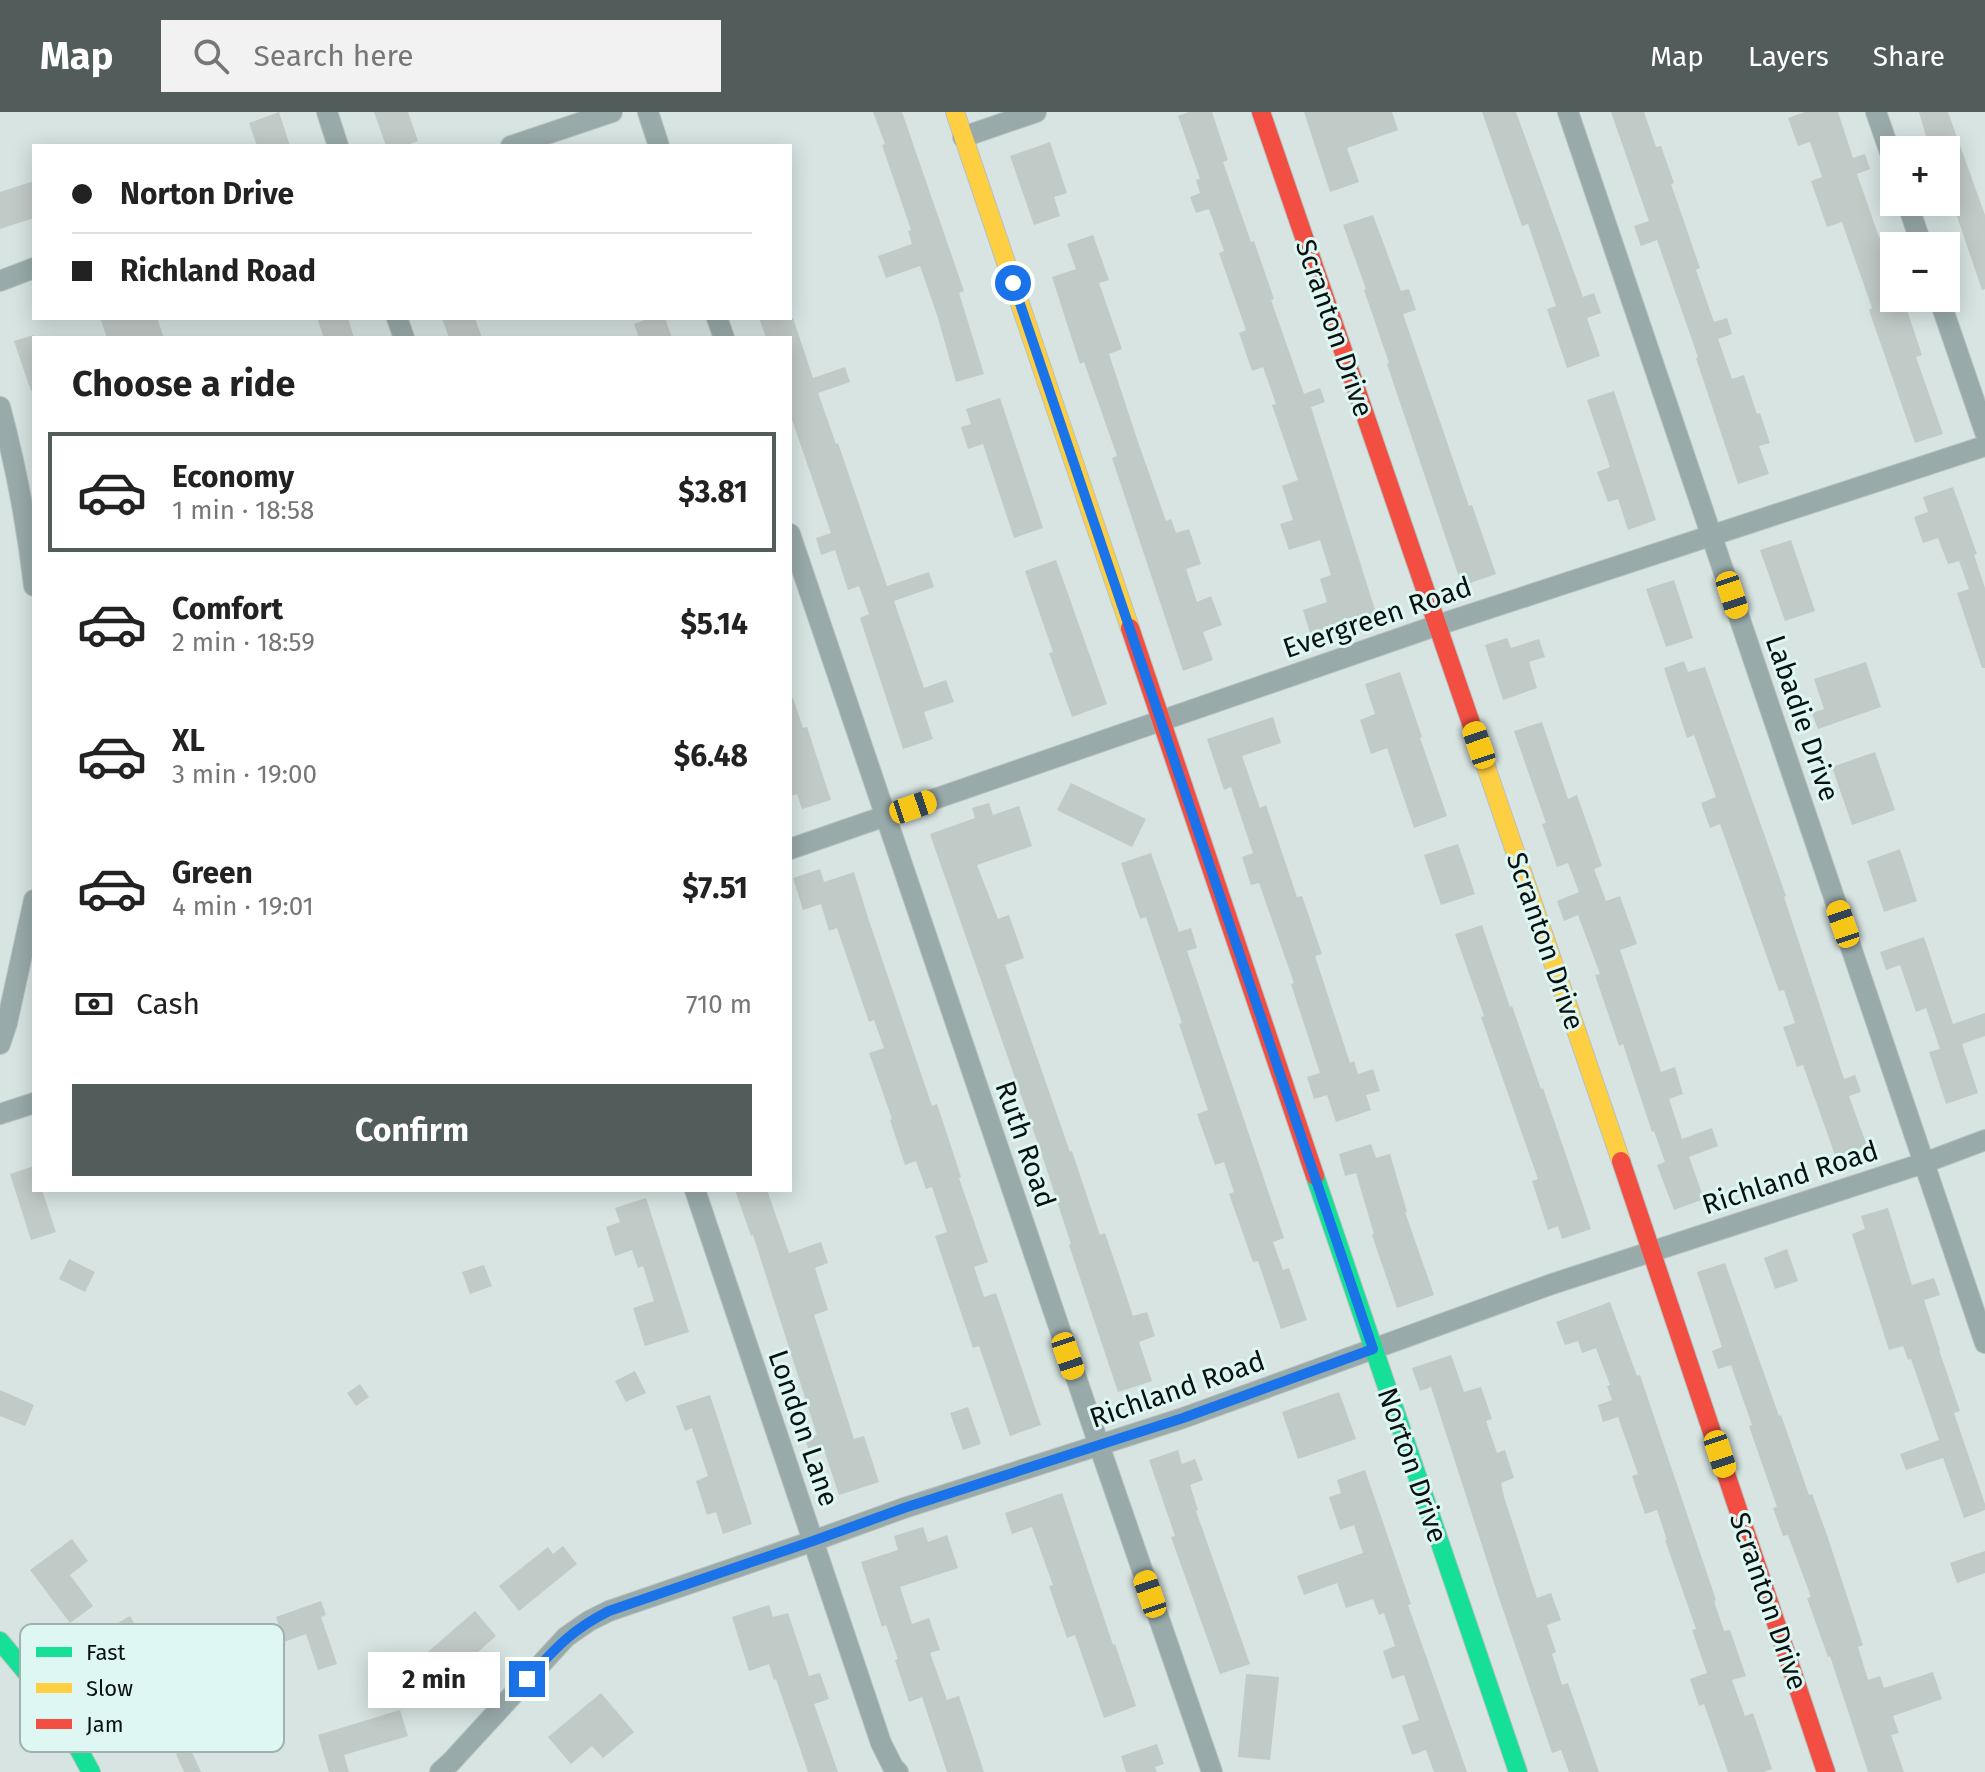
<!DOCTYPE html>
<html lang="en">
<head>
<meta charset="utf-8">
<style>
  :root { --surface:#fff; --page:#f2f2f2; --text:#222; --muted:#767676; --line:#e0e0e0; --accent:#525c5a }
  body { margin:0; font-family:"Fira Sans",sans-serif; background:var(--page); color:var(--text); height:100vh; display:flex; flex-direction:column; font-size:30px; white-space:nowrap }
  * { box-sizing:border-box; margin:0 }
  p { font-size:26px; color:var(--muted) }
  .icon { flex:none; width:44px; height:44px; fill:none; stroke:currentColor; stroke-width:2; stroke-linecap:round; stroke-linejoin:round }
  .map { position:relative; flex:1; overflow:hidden }
  .side { position:absolute; left:32px; top:224px; width:760px; height:856px; display:flex; flex-direction:column; background:var(--surface); border-radius:0px; box-shadow:0 4px 20px #0003 }
  .side>* { flex:none }
  .banner { position:absolute; left:32px; top:32px; width:760px; height:176px; border-radius:0px; box-shadow:0 4px 20px #0003; display:grid; align-content:center; height:176px; padding:0 40px; background:var(--surface) }
  .controls { position:absolute; left:1880px; top:24px; display:grid; gap:16px }
  .controls a { display:grid; place-items:center; width:80px; height:80px; border-radius:0px; background:var(--surface); box-shadow:0 4px 20px #0003; font-size:40px }
  .end { position:absolute; width:36px; height:36px; margin:-18px; border:10px solid #1a73e8; background:#fff; box-shadow:0 0 0 4px #fff }
  .from { border-radius:50% }
  .bubble { position:absolute; height:56px; border-radius:0px; background:var(--surface); box-shadow:0 4px 20px #0003; font-size:26px; font-weight:700; line-height:56px; text-align:center }
  .car { position:absolute; width:24px; height:48px; margin:-24px -12px; border-radius:10px; box-shadow:0 0 6px 2px #0007; background:linear-gradient(#f5c518 24%,#345 0 40%,#f5c518 0 76%,#345 0 86%,#f5c518 0) }
  .banner b { display:flex; align-items:center; gap:28px; height:76px; font-size:30px }
  .banner b+b { border-top:2px solid var(--line) }
  .banner i { width:20px; height:20px; background:var(--text) }
  ul { padding:0; list-style:none }
  li { display:flex; align-items:center; gap:24px; height:120px; margin:0 16px 12px; padding:0 24px; border:4px solid transparent; border-radius:0px }
  li div { flex:1 }
  li b { display:block; font-size:30px }
  li em { font-style:normal; font-weight:700 }
  li.selected { border-color:var(--accent) }
  li>.icon { width:72px; height:72px; stroke-width:1.5 }
  h2 { padding:0 40px; font-size:36px; line-height:96px }
  .pay { display:flex; align-items:center; gap:20px; height:88px; padding:0 40px; font-size:30px }
  .pay p { margin-inline-start:auto }
  .button { display:flex; gap:16px; margin-top:auto; padding:16px 40px }
  .button a { flex:1; height:92px; border-radius:0px; background:var(--accent); color:#fff; font-size:32px; font-weight:700; line-height:92px; text-align:center }
  header { display:flex; align-items:center; gap:48px; box-sizing:border-box; height:112px; padding:0 40px; background:var(--accent); color:#fff }
  header strong { font-size:38px }
  nav { display:flex; gap:44px; margin-inline-start:auto; font-size:28px }
  .search { width:560px; height:72px; background:var(--page); display:flex; align-items:center; gap:20px; box-sizing:border-box; padding:0 28px; border-radius:0px; color:var(--muted); font-size:30px }
  .map>svg:first-child { display:block }
  .building { fill:#c0cac7 }
  .lines { fill:none; stroke-linecap:round; stroke-linejoin:round }
  .street-casing { stroke:#b7c2c0; stroke-width:22 }
  .fast-casing { stroke:#b7c2c0; stroke-width:20 }
  .slow-casing { stroke:#b7c2c0; stroke-width:20 }
  .jam-casing { stroke:#b7c2c0; stroke-width:20 }
  .street { stroke:#99aaab; stroke-width:20 }
  .fast { stroke:#16e098; stroke-width:18 }
  .slow { stroke:#ffcf43; stroke-width:18 }
  .jam { stroke:#f24e42; stroke-width:18 }
  .route { stroke:#1a73e8; stroke-width:10 }
  .labels { text-anchor:middle; stroke-width:6; stroke-linejoin:round; paint-order:stroke }
  .street-label { font-size:28px; fill:#0a1211; stroke:#def7f3 }
  .key { fill:#def7f3; stroke:#9eb2af; stroke-width:2 }
  .key-label { font-size:22px; fill:#0a1211 }
</style>
</head>
<body>
<header>
<strong>Map</strong>
<div class="search"><svg class="icon" aria-label="search" viewBox="0 0 24 24"><circle cx="10" cy="10" r="6"/><path d="M15 15l6 6"/></svg>Search here</div>
<nav><a>Map</a><a>Layers</a><a>Share</a></nav>
</header>
<div class="map">
<svg width="1985" height="1660" viewBox="0 0 1985 1660">
  <rect width="100%" height="100%" fill="#d7e4e2"/>
  <!-- building -->
  <path class="building" d="M279,0L290,34H257L249,11Z
    M374,0H408L418,29L404,34H386Z
    M873,0H902L964,179L959,181L984,262L956,270L938,206L920,154L886,166L878,144L912,132L908,119L911,118L882,33L885,32Z
    M1189,0H1212L1228,48L1223,50L1251,130L1254,129L1274,187L1271,188L1304,282L1320,276L1325,290L1311,295L1377,504L1311,524L1303,498L1327,490L1320,467L1331,463L1320,428L1289,438L1280,412L1293,408L1282,374L1298,368L1272,293L1276,292L1263,255L1252,259L1239,221L1246,218L1219,141L1224,139L1209,97L1196,101L1190,85L1200,81L1196,68L1200,67L1178,4Z
    M1304,0H1392L1398,18L1347,36L1359,70L1330,80Z
    M1482,0H1516L1583,185L1594,181L1601,201L1587,206L1600,244L1567,256L1547,197L1556,194L1528,112L1522,114Z
    M1611,0H1644L1656,35L1661,34L1674,71L1671,72L1700,156L1696,158L1714,210L1727,206L1732,222L1718,227L1732,267L1744,263L1757,302L1760,301L1770,331L1759,334L1769,362L1738,372L1696,246L1698,245L1657,128L1641,134L1634,114L1649,109Z
    M1805,0H1838L1853,46L1865,42L1870,57L1857,62L1879,125L1882,124L1894,157V186H1903L1922,243L1916,245L1943,322L1915,331L1869,198L1872,196L1842,110L1827,115L1811,69L1822,65L1810,30L1798,34L1788,6Z
    M1919,0H1948L1985,103V177L1982,178L1946,72V38H1930Z
    M1050,30L1067,81L1054,85L1060,104L1034,113L1010,44Z
    M34,69V106L0,117V80Z
    M1373,103L1401,179L1409,177L1416,198L1403,202L1469,394L1472,393L1496,462L1462,474L1387,252L1389,251L1364,178L1366,177L1343,113Z
    M1093,123L1109,168L1099,171L1122,237L1109,242L1137,327L1166,409L1171,407L1176,421L1189,417L1201,452L1186,457L1197,490L1211,484L1222,513L1203,520L1213,548L1183,559L1112,346L1117,344L1084,250L1080,252L1052,165L1076,157L1067,132Z
    M100,206H157L164,226H107Z
    M317,206H348L354,226H324Z
    M442,206H475L482,226H449Z
    M650,206H665L672,226H639L634,212Z
    M759,206H793L813,266L845,255L850,270L818,281L836,332L838,331L887,474L929,460L934,475L894,489L924,576L946,568L954,590L924,600L933,627L903,637L860,506L869,502L859,474L848,478L835,438L821,443L816,426L831,421L790,302V226H766Z
    M34,223V279H31L14,229Z
    M1614,279L1656,408L1628,418L1618,387L1608,390L1597,360L1610,355L1587,288Z
    M1000,286L1043,416L1014,426L983,332L968,337L961,315L971,312L966,297Z
    M1953,375L1977,442L1974,443L1985,476V556H1982L1957,481L1969,477L1959,449L1948,452L1938,426L1923,431L1914,405L1928,400L1923,385Z
    M1791,428L1815,499L1785,509L1760,438Z
    M1056,448L1107,592L1072,605L1049,541L1053,540L1025,459Z
    M1674,468L1693,526L1666,535L1646,477Z
    M1507,526L1511,536L1539,527L1545,545L1529,550L1537,576L1503,588L1485,533Z
    M1684,549L1688,560L1705,555L1786,784L1784,785L1844,967L1855,963L1861,980L1849,984L1867,1034L1836,1046L1803,953L1797,955L1783,915L1795,911L1784,878L1779,879L1720,712L1710,716L1701,691L1716,685L1694,623L1687,626L1664,556Z
    M1866,550L1881,595L1818,617L1812,601L1824,597L1814,567Z
    M1400,560L1422,625L1420,626L1447,704L1414,716L1387,636L1371,642L1360,608L1375,602L1365,572Z
    M790,586H793L803,616L807,615L831,688L802,697L797,682L790,684Z
    M1273,605L1281,631L1242,644L1260,696L1266,693L1297,785L1302,784L1322,842L1315,844L1350,951L1354,949L1358,962L1373,957L1380,979L1366,983L1371,998L1336,1010L1327,983L1314,987L1307,965L1320,961L1291,872L1294,871L1259,771L1251,773L1242,745L1253,741L1231,675L1224,678L1207,627Z
    M1542,610L1568,687L1577,683L1602,754L1594,757L1606,789L1620,784L1637,832L1620,838L1661,960L1675,955L1683,982L1669,987L1682,1027L1712,1016L1718,1034L1689,1045L1704,1087L1674,1098L1657,1053L1665,1050L1654,1019L1652,1020L1623,932L1619,934L1595,863L1600,862L1578,803L1564,809L1557,789L1579,780L1568,751L1557,755L1542,712L1546,711L1514,619Z
    M1875,640L1895,698L1852,713L1832,655Z
    M1071,671L1146,707L1132,735L1057,698Z
    M989,691L993,703L1019,694L1032,734L977,753L998,807L1009,803L1024,846L1005,853L1070,1040L1072,1039L1100,1123L1105,1121L1133,1204L1147,1200L1155,1224L1139,1230L1152,1269L1118,1280L1069,1133L1071,1132L1044,1049L930,722L975,706L972,696Z
    M1458,732L1475,782L1441,793L1424,743Z
    M1900,737L1917,789L1884,800L1867,749Z
    M1151,741L1179,820L1191,816L1197,836L1187,839L1284,1126L1273,1130L1283,1158L1289,1156L1307,1208L1281,1217L1258,1149L1253,1150L1229,1082L1234,1080L1224,1050L1215,1053L1197,1002L1208,998L1179,912L1182,911L1146,805L1140,807L1121,751Z
    M820,757L824,770L854,760L868,806L932,994L937,992L961,1065L959,1066L988,1150L974,1155L984,1185L996,1181L1041,1313L1010,1324L979,1234L973,1236L935,1124L947,1120L932,1075L926,1077L916,1049L905,1053L890,1008L892,1007L869,941L884,936L874,908L869,910L837,816L829,819L821,792L803,798L793,766Z
    M1482,813L1510,895L1512,894L1541,977L1543,976L1591,1117L1562,1127L1558,1114L1548,1118L1532,1069L1538,1067L1481,905L1484,904L1455,822Z
    M1924,825L1953,912L1985,901V924L1962,932L1978,981L1946,992L1929,940L1940,937L1926,896L1916,900L1900,853L1886,858L1880,840Z
    M1371,1032L1376,1046L1390,1042L1407,1100H1405L1434,1183L1397,1196L1372,1123L1374,1122L1356,1061L1345,1064L1339,1042Z
    M34,1054V1078H42L56,1120L31,1128L10,1062Z
    M735,1078H767L789,1141L821,1130L828,1151L815,1156L828,1198L814,1203L854,1327L864,1324L879,1370L839,1383L824,1338L810,1342L805,1327L817,1323L753,1123L751,1124Z
    M646,1086L689,1220L645,1234L633,1196L654,1189L643,1154L638,1156L632,1138L615,1144L606,1115L620,1110L615,1096Z
    M1888,1096L1912,1173L1934,1166L1940,1183L1924,1188L1940,1238H1939L1960,1299L1954,1301L1985,1392V1398L1964,1406L1943,1346L1906,1358L1900,1342L1939,1328L1911,1247L1908,1248L1903,1234L1889,1238L1852,1122L1865,1117L1861,1104Z
    M1787,1137L1798,1169L1775,1177L1764,1146Z
    M69,1147L95,1160L85,1180L59,1167Z
    M1725,1151L1779,1304L1781,1303L1809,1383L1812,1382L1827,1423L1863,1533L1858,1535L1868,1568L1880,1564L1884,1576L1933,1560L1942,1587L1893,1604L1899,1621L1891,1623L1904,1660H1868L1830,1544L1828,1545L1807,1486L1811,1485L1788,1423L1783,1424L1773,1396L1777,1395L1749,1314L1752,1313L1731,1253L1718,1257L1712,1239L1722,1235L1697,1160Z
    M484,1153L492,1174L470,1182L462,1160Z
    M1610,1190L1637,1264L1640,1263L1716,1488L1714,1489L1724,1519L1730,1518L1746,1564L1732,1568L1745,1604L1753,1601L1772,1657L1764,1660H1728L1704,1592L1699,1594L1690,1567L1707,1561L1692,1518L1696,1517L1665,1428H1667L1657,1398L1645,1402L1632,1364L1638,1362L1618,1305L1603,1310L1598,1293L1612,1288L1607,1274L1610,1273L1596,1236L1582,1241L1578,1229L1565,1233L1556,1210Z
    M1451,1243L1464,1280L1481,1275L1492,1307L1486,1309L1497,1341L1505,1338L1514,1366L1501,1371L1504,1385L1537,1486L1551,1481L1561,1508L1547,1513L1556,1540L1552,1542L1562,1573L1568,1571L1599,1660H1569L1561,1638L1552,1641L1498,1483L1431,1275L1420,1279L1412,1256Z
    M635,1259L646,1281L626,1290L615,1269Z
    M360,1272L369,1285L356,1294L347,1281Z
    M0,1278L34,1293L25,1314L0,1304Z
    M1339,1280L1356,1327L1298,1347L1282,1300Z
    M710,1283L752,1412L723,1422L716,1400L707,1403L696,1369L708,1364L692,1316L685,1319L676,1294Z
    M968,1295L981,1332L963,1338L950,1301Z
    M1178,1338L1182,1352L1195,1347L1203,1368L1190,1373L1198,1398L1196,1399L1250,1552L1220,1562L1171,1425L1175,1424L1149,1348Z
    M1365,1358L1411,1492L1408,1493L1467,1660H1434L1426,1638L1412,1643L1402,1614L1419,1608L1404,1563L1392,1567L1383,1539L1395,1534L1384,1501L1379,1503L1373,1487L1346,1496L1337,1471L1304,1483L1297,1464L1363,1441L1354,1413L1340,1418L1329,1385L1341,1381L1337,1368Z
    M1062,1381L1113,1533L1115,1532L1136,1594L1104,1606L1075,1523L1067,1526L1049,1474L1053,1473L1032,1415L1012,1422L1005,1401Z
    M923,1415L928,1430L947,1423L958,1456L900,1475L912,1512L929,1506L940,1538L930,1541L947,1588L959,1584L984,1660H947L922,1585L909,1590L895,1548L898,1547L886,1513L882,1515L861,1450L898,1438L894,1424Z
    M72,1427L88,1449L70,1463L93,1494L70,1511L30,1458Z
    M563,1434L577,1452L519,1499L499,1474L548,1435L553,1442Z
    M1985,1439V1461L1957,1471L1950,1451Z
    M321,1489L326,1503L321,1505L337,1552L318,1558L306,1522L284,1530L276,1505Z
    M769,1493L773,1505L788,1501L809,1564L820,1561L829,1587L814,1592L838,1660H808L776,1567L774,1568L769,1552L749,1559L732,1505Z
    M475,1499L496,1524L444,1570L422,1545Z
    M130,1504L172,1575L146,1591L114,1536L107,1540L97,1523Z
    M1246,1562L1279,1565L1270,1648L1238,1645Z
    M601,1581L634,1620L603,1646L592,1634L571,1652L548,1625Z
    M400,1598L408,1624L344,1643L349,1660H329L318,1623Z
    M1157,1632L1164,1652L1155,1655L1157,1660H1126L1121,1644Z
    M190,1636L201,1660H184L176,1642Z"/>
  <g class="lines">
    <!-- street casing -->
    <g class="street-casing">
      <path id="street" d="M327,0L338,34
        M648,0L659,34
        M1568,0L1985,1231
        M1876,0L1894,52
        M963,25L1036,0
        M511,34L612,0
        M1907,90L1922,134
        M0,169L34,156
        M1939,186L1985,320
        M397,206L404,226
        M717,206L724,226
        M0,295C16,354 27,413 34,474
        M790,422L1099,1333L1212,1660
        M790,737L1438,513L1985,334
        M0,932L7,911L34,788
        M0,1002L34,991
        M695,1078L881,1631L893,1655L898,1660
        M440,1660L451,1650L566,1525L589,1509L609,1499L813,1429L904,1396L1183,1306L1552,1172L1924,1051L1985,1028"/>
    </g>
    <!-- fast casing -->
    <g class="fast-casing">
      <path id="fast" d="M1315,1064L1518,1660
        M0,1529L57,1597L91,1660"/>
    </g>
    <!-- slow casing -->
    <g class="slow-casing">
      <path id="slow" d="M955,0L1130,516
        M1483,646L1621,1049"/>
    </g>
    <!-- jam casing -->
    <g class="jam-casing">
      <path id="jam" d="M1261,0L1483,646
        M1130,516L1315,1064
        M1621,1049L1826,1660"/>
    </g>
    <!-- street -->
    <use href="#street" class="street"/>
    <!-- fast -->
    <use href="#fast" class="fast"/>
    <!-- slow -->
    <use href="#slow" class="slow"/>
    <!-- jam -->
    <use href="#jam" class="jam"/>
  </g>
  <g class="lines">
    <!-- route -->
    <path class="route" d="M527,1567C556,1536 571,1518 609,1499L813,1429L904,1396L1183,1306L1373,1237L1013,171"/>
  </g>
  <g class="labels">
    <!-- street labels -->
    <g class="street-label">
      <text transform="translate(1335 216) rotate(71)" y="10">Scranton Drive</text>
      <text transform="translate(1377 505) rotate(-19)" y="10">Evergreen Road</text>
      <text transform="translate(1803 606) rotate(71)" y="10">Labadie Drive</text>
      <text transform="translate(1546 829) rotate(71)" y="10">Scranton Drive</text>
      <text transform="translate(1026 1032) rotate(71)" y="10">Ruth Road</text>
      <text transform="translate(1790 1065) rotate(-18)" y="10">Richland Road</text>
      <text transform="translate(1177 1277) rotate(-19)" y="10">Richland Road</text>
      <text transform="translate(804 1316) rotate(71)" y="10">London Lane</text>
      <text transform="translate(1413 1353) rotate(71)" y="10">Norton Drive</text>
      <text transform="translate(1769 1489) rotate(71)" y="10">Scranton Drive</text>
    </g>
  </g>
  <!-- legend -->
  <rect x="20" y="1512" width="264" height="128" rx="12" class="key"/>
  <rect x="36" y="1535" width="36" height="10" fill="#16e098"/>
  <rect x="36" y="1571" width="36" height="10" fill="#ffcf43"/>
  <rect x="36" y="1607" width="36" height="10" fill="#f24e42"/>
  <g class="key-label">
    <text x="86" y="1548">Fast</text>
    <text x="86" y="1584">Slow</text>
    <text x="86" y="1620">Jam</text>
  </g>
</svg>
<div class="controls">
<a>+</a>
<a>−</a>
</div>
<i class="end from" style="left:1013px;top:171px"></i>
<i class="end" style="left:527px;top:1567px"></i>
<div class="bubble" style="left:368px;top:1540px;width:132px">2 min</div>
<i class="car" style="left:1732px;top:483px;rotate:162deg"></i>
<i class="car" style="left:1479px;top:633px;rotate:341deg"></i>
<i class="car" style="left:913px;top:695px;rotate:71deg"></i>
<i class="car" style="left:1843px;top:812px;rotate:341deg"></i>
<i class="car" style="left:1068px;top:1244px;rotate:161deg"></i>
<i class="car" style="left:1720px;top:1342px;rotate:162deg"></i>
<i class="car" style="left:1150px;top:1482px;rotate:341deg"></i>
<div class="banner">
<b><i class="from"></i>Norton Drive</b>
<b><i></i>Richland Road</b>
</div>
<section class="side">
<h2>Choose a ride</h2>
<ul>
<li class="selected"><svg class="icon" aria-label="car" viewBox="0 0 24 24"><path d="M5 17H2v-5l4-1 3-4h7l3 4 3 1v5h-3M9 17h6M6 11h13"/><circle cx="7" cy="17" r="2"/><circle cx="17" cy="17" r="2"/></svg><div><b>Economy</b><p>1 min · 18:58</p></div><em>$3.81</em></li>
<li><svg class="icon" aria-label="car" viewBox="0 0 24 24"><path d="M5 17H2v-5l4-1 3-4h7l3 4 3 1v5h-3M9 17h6M6 11h13"/><circle cx="7" cy="17" r="2"/><circle cx="17" cy="17" r="2"/></svg><div><b>Comfort</b><p>2 min · 18:59</p></div><em>$5.14</em></li>
<li><svg class="icon" aria-label="car" viewBox="0 0 24 24"><path d="M5 17H2v-5l4-1 3-4h7l3 4 3 1v5h-3M9 17h6M6 11h13"/><circle cx="7" cy="17" r="2"/><circle cx="17" cy="17" r="2"/></svg><div><b>XL</b><p>3 min · 19:00</p></div><em>$6.48</em></li>
<li><svg class="icon" aria-label="car" viewBox="0 0 24 24"><path d="M5 17H2v-5l4-1 3-4h7l3 4 3 1v5h-3M9 17h6M6 11h13"/><circle cx="7" cy="17" r="2"/><circle cx="17" cy="17" r="2"/></svg><div><b>Green</b><p>4 min · 19:01</p></div><em>$7.51</em></li>
</ul>
<div class="pay"><svg class="icon" aria-label="cash" viewBox="0 0 24 24"><path d="M3 7h18v10H3z"/><circle cx="12" cy="12" r="2"/></svg>Cash<p>710 m</p></div>
<div class="button"><a>Confirm</a></div>
</section>
</div>
</body>
</html>
